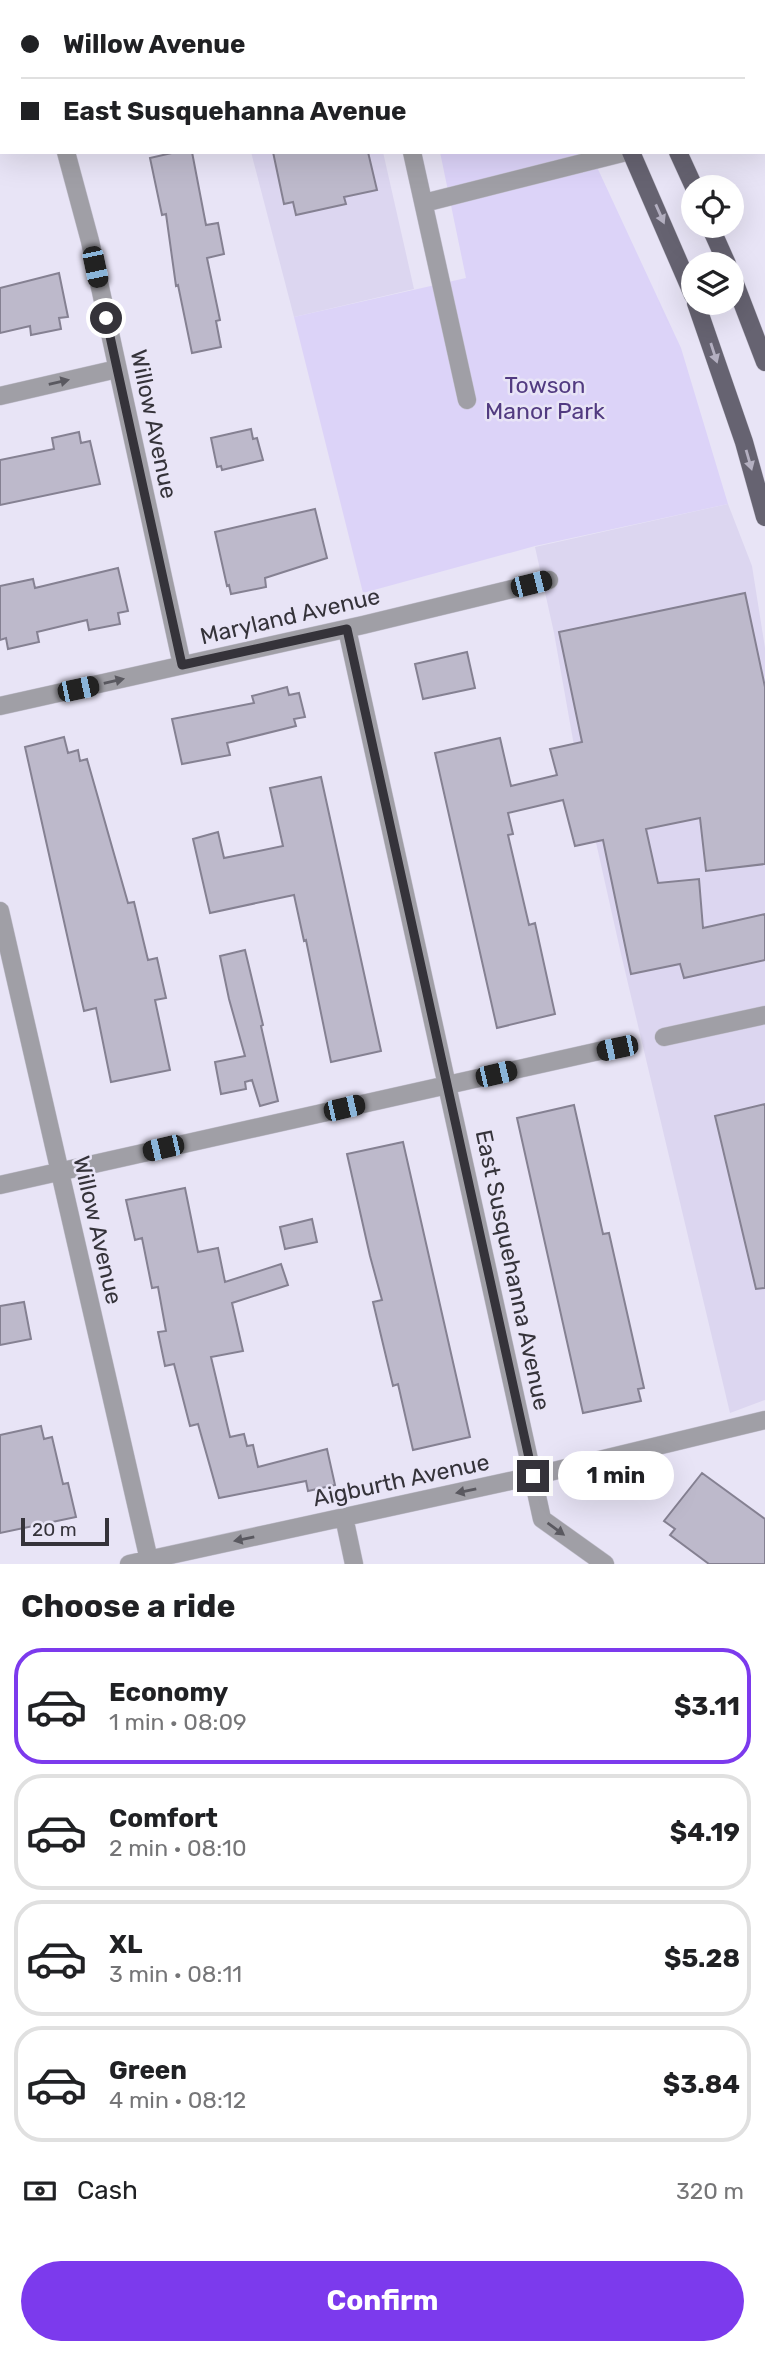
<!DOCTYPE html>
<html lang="en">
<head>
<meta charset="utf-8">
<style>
  :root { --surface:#fff; --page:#f6f6f6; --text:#202124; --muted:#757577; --line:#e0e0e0; --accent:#7c3aed }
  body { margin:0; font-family:Rubik,sans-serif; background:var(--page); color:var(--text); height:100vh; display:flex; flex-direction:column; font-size:26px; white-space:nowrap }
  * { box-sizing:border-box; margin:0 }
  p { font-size:23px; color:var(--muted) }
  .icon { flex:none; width:38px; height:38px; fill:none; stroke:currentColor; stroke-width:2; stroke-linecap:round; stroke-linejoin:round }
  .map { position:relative; height:1564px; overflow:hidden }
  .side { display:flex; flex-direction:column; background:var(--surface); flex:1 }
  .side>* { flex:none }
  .banner { position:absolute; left:0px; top:0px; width:766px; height:154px; box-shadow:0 7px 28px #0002; display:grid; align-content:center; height:154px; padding:0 21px; background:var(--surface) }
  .fabs { position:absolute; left:681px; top:175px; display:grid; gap:14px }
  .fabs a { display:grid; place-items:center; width:63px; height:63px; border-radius:50%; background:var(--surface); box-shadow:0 7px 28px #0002; font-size:35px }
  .scale { position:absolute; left:21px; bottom:18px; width:88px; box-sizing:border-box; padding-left:7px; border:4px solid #35333a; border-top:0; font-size:19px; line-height:24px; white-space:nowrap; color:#35333a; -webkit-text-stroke:5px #e8e4f6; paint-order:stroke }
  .end { position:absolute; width:32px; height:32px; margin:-16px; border:9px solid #35333a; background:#fff; box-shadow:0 0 0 4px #fff }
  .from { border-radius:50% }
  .bubble { position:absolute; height:49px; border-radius:24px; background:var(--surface); box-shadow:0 7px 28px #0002; font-size:23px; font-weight:700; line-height:49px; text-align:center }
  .car { position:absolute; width:21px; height:42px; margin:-21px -10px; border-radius:9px; box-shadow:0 0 5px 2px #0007; background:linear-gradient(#222 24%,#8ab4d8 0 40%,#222 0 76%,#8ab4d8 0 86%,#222 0) }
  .banner b { display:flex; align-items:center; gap:24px; height:66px; font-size:26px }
  .banner b+b { border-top:2px solid var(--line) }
  .banner i { width:18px; height:18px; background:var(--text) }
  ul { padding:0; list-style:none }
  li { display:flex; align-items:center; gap:21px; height:116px; margin:0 14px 10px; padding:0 7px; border:4px solid var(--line); border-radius:28px }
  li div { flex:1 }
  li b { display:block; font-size:26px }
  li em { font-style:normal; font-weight:700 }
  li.on { border-color:var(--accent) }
  li>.icon { width:63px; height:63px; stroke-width:1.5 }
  h2 { padding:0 21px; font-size:32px; line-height:84px }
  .pay { display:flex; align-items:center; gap:18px; height:77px; padding:0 21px; font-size:26px }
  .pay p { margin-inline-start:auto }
  .cta { display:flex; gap:14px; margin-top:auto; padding:14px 21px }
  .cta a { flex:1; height:80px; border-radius:42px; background:var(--accent); color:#fff; font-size:28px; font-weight:700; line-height:80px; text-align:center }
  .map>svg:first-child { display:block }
  .built { fill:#dcd6f0 }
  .green { fill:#dcd3f8 }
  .building { fill:#bdb9cb; stroke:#858192; stroke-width:2 }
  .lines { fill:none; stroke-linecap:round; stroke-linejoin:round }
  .minor-casing { stroke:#c4c1d0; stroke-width:19 }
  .major-casing { stroke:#c4c1d0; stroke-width:19 }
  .minor { stroke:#a09fa6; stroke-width:18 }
  .major { stroke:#666371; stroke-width:18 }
  .oneway { fill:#b4b0c1 }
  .oneway2 { fill:#5a5960 }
  .route { stroke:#35333a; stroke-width:9 }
  .labels { text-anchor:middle; stroke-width:5; stroke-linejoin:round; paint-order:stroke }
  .park-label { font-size:23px; fill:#523b81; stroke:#e8e4f6 }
  .street-label { font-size:23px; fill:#35333a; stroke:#e8e4f6 }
</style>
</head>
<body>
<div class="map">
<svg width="765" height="1564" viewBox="0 0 765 1564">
  <rect width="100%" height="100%" fill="#e8e4f6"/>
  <!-- built -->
  <path class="built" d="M251,152H383L414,289L294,317Z
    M728,504L752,566L765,648V1400L730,1413L621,954L573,740L554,633L535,547Z"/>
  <!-- green -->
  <path class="green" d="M440,152H590L681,348L728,504L535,546L363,593L294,317L466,278Z"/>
  <!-- building -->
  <path class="building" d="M176,152H192L206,225L218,223L224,254L207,258L220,320L216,321L221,347L192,353L178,285L176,286L166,214L162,215L150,158Z
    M273,152H368L377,190L344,197L346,204L296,215L293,202L284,204Z
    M59,273L68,317L59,318L61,329L31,335L30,326L0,333V288Z
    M251,429L253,439L257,438L263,460L222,470L221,466L217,467L211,438Z
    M79,432L81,443L90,441L100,484L0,505V460L54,449L52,438Z
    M315,509L327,558L265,578L266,587L231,594L229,585L227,586L215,532Z
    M118,568L128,611L118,613L120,624L89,630L87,620L37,632L39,642L8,649L6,638L0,640V586L33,579L35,588Z
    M745,593L765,687V864L706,871L700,818L646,829L658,883L699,879L703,928L765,914V960L684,978L680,964L631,974L603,840L575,846L563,800L508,813L513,834L508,835L529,925L535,923L555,1014L497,1028L435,753L500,738L511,786L557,775L550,749L582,742L559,632Z
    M467,652L475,688L423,699L415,664Z
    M287,687L289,695L299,693L305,717L294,719L296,726L227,743L230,755L182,764L172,719L254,703L252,696Z
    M64,737L68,753L78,750L80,761L87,759L128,903L134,902L148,960L157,958L166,998L155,1000L170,1070L111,1082L96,1008L84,1011L25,747Z
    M321,777L381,1051L331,1062L306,940L304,941L294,895L210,913L193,839L218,832L224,858L283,846L270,788Z
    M245,950L263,1025L261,1026L278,1101L260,1106L252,1080L245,1082L246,1089L221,1094L215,1062L245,1056L229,999L220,956Z
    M765,1104V1288L756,1289L715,1116Z
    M574,1105L603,1234L609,1233L644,1388L638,1389L641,1401L583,1413L517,1118Z
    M403,1142L470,1437L413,1450L398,1384L393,1386L373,1302L382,1300L370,1256L347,1154Z
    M185,1188L198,1252L218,1248L225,1282L281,1264L288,1285L232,1303L243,1351L211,1357L230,1437L244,1434L247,1446L253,1445L258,1467L327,1449L335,1485L308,1491L306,1481L219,1498L198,1424L190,1426L174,1364L165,1366L158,1332L166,1331L158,1287L152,1288L142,1238L135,1240L126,1200Z
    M312,1219L317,1242L285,1249L280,1227Z
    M24,1302L31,1339L0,1345V1306Z
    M41,1426L44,1439L52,1437L63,1484L68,1483L76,1517L0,1533V1435Z
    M702,1473L765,1519V1564H709L670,1535L675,1529L664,1521Z"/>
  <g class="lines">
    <!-- minor casing -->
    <g class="minor-casing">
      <path id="minor" d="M19,0V2
        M376,0V2
        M66,152L90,241L182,665
        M412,152L467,400
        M424,203L626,152
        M0,396L117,369
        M347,629L542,1519L605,1564
        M0,706L363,625L549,580
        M0,911L149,1560
        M664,1037L765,1015
        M0,1185L617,1047
        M344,1517L354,1564
        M129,1564L533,1476L765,1420"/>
    </g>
    <!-- major casing -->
    <g class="major-casing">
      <path id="major" d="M551,0V2
        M602,0L603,2
        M631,152L693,295
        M678,152L694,187
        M710,226L727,264
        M732,276L765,362
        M696,303L744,442L765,517"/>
    </g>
    <!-- minor -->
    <use href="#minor" class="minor"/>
    <!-- major -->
    <use href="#major" class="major"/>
  </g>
  <!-- one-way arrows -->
  <defs><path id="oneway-solid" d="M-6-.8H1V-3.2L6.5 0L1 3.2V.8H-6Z" transform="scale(1.75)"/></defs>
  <g class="oneway">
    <use href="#oneway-solid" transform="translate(660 214) rotate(66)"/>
    <use href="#oneway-solid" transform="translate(714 353) rotate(72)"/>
    <use href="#oneway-solid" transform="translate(749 460) rotate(74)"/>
  </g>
  <g class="oneway2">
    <use href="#oneway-solid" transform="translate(59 382) rotate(-13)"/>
    <use href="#oneway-solid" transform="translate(114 681) rotate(-13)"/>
    <use href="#oneway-solid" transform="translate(466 1491) rotate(168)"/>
    <use href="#oneway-solid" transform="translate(556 1529) rotate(36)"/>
    <use href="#oneway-solid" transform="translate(244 1539) rotate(168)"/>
  </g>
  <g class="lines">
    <!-- route -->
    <path class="route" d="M106,318L182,665L347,629L533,1476"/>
  </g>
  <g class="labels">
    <!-- park labels -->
    <g class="park-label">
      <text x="545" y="393">Towson<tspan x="545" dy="26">Manor Park</tspan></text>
    </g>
    <!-- street labels -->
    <g class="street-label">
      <text transform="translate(154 424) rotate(78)" y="8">Willow Avenue</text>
      <text transform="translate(290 616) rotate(-13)" y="8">Maryland Avenue</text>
      <text transform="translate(98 1230) rotate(77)" y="8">Willow Avenue</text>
      <text transform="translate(513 1270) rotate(78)" y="8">East Susquehanna Avenue</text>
      <text transform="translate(401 1480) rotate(-12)" y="8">Aigburth Avenue</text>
    </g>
  </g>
</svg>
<div class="fabs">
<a><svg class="icon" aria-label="locate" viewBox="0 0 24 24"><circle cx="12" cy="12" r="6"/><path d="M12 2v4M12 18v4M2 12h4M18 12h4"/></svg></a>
<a><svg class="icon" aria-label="layers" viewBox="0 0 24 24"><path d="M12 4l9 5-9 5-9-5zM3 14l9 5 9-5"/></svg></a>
</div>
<div class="scale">20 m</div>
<i class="end from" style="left:106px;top:318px"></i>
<i class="end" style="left:533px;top:1476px"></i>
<div class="bubble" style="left:558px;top:1451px;width:116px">1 min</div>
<i class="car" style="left:95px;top:267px;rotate:168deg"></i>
<i class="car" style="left:531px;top:584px;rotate:76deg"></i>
<i class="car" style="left:78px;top:689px;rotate:78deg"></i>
<i class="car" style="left:617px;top:1048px;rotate:258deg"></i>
<i class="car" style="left:496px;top:1074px;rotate:77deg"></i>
<i class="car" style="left:344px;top:1108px;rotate:77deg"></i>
<i class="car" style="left:163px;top:1148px;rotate:257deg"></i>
<div class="banner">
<b><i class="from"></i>Willow Avenue</b>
<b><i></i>East Susquehanna Avenue</b>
</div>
</div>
<section class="side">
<h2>Choose a ride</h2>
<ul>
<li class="on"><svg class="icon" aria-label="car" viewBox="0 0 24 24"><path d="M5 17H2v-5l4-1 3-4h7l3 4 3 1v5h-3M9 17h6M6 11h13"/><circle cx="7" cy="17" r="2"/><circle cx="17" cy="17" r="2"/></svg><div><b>Economy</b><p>1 min · 08:09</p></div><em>$3.11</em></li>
<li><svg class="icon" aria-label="car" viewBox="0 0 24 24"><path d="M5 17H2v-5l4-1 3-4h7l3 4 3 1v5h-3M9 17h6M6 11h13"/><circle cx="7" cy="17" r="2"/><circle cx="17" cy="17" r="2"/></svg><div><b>Comfort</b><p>2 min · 08:10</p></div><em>$4.19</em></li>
<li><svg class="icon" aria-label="car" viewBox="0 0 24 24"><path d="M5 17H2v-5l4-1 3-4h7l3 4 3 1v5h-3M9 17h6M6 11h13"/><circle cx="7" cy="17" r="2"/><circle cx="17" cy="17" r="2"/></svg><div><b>XL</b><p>3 min · 08:11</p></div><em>$5.28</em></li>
<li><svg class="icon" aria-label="car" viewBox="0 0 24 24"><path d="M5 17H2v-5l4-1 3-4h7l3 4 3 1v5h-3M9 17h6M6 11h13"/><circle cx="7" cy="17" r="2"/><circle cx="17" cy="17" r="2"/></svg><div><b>Green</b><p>4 min · 08:12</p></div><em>$3.84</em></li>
</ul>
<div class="pay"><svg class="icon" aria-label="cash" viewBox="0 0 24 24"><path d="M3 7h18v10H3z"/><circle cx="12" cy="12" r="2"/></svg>Cash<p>320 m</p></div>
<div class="cta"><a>Confirm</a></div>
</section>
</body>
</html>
